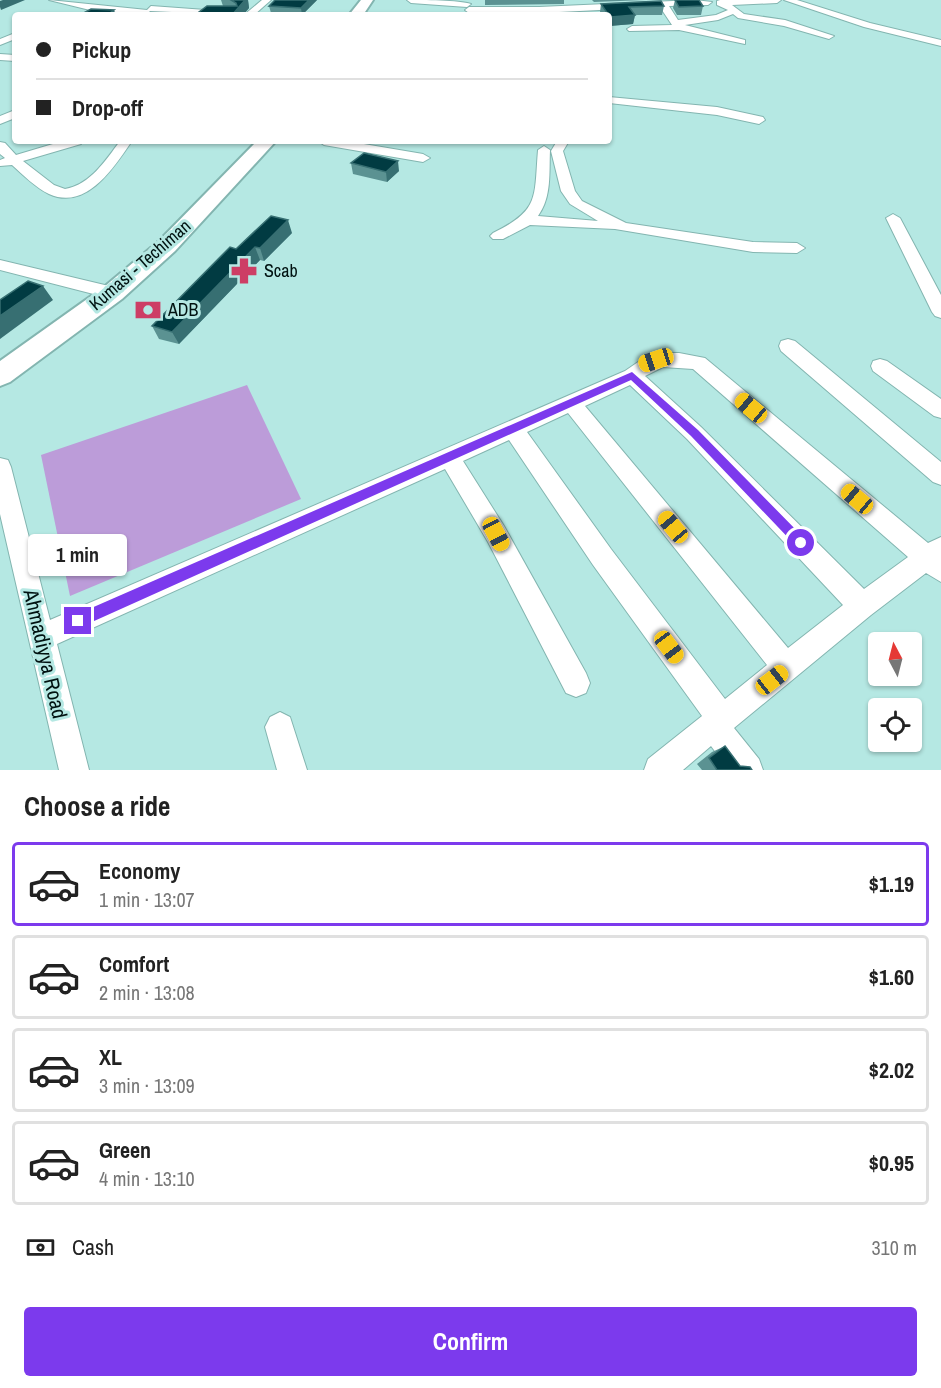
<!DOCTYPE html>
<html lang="en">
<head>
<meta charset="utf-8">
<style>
  :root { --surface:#fff; --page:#f6f6f6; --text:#222; --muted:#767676; --line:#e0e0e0; --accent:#7c3aed }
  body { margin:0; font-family:"Archivo Narrow",sans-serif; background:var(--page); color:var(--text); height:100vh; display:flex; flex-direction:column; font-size:22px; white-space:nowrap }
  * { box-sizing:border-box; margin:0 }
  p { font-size:20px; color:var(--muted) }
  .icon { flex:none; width:33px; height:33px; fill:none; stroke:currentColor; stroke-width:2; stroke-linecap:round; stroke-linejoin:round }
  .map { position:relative; height:770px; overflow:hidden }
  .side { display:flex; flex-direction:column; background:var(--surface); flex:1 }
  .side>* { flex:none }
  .banner { position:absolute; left:12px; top:12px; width:600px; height:132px; border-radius:6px; box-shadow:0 2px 4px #0004; display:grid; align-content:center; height:132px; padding:0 24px; background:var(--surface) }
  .needle { width:39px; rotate:353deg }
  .fabs { position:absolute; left:868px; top:632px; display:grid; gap:12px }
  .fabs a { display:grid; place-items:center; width:54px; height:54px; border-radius:6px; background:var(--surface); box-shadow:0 2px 4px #0004; font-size:30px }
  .end { position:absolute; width:27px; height:27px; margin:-14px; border:8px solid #7c3aed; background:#fff; box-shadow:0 0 0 3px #fff }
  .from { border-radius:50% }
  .bubble { position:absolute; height:42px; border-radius:6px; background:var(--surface); box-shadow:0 2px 4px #0004; font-size:20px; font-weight:700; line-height:42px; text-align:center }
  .car { position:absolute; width:18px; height:36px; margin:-18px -9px; border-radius:8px; box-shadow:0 0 4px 2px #0007; background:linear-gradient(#f5c518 24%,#345 0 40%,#f5c518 0 76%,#345 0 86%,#f5c518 0) }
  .banner b { display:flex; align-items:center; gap:21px; height:57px; font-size:22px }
  .banner b+b { border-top:2px solid var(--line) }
  .banner i { width:15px; height:15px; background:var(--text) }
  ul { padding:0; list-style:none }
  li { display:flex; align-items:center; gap:18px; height:84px; margin:0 12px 9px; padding:0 12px; border:3px solid var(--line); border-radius:6px }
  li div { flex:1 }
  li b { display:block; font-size:22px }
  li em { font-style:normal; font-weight:700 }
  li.active { border-color:var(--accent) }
  li>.icon { width:54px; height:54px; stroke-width:1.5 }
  h2 { padding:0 24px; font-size:27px; line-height:72px }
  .pay { display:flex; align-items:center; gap:15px; height:66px; padding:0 24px; font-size:22px }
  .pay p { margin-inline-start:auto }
  .action { display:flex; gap:12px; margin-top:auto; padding:12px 24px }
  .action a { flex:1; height:69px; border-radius:6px; background:var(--accent); color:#fff; font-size:24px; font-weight:700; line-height:69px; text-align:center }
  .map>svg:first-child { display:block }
  .green { fill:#bc9cd9 }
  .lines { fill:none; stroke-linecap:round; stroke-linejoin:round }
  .minor-casing { stroke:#83b5b0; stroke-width:2 }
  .highway-casing { stroke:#83b5b0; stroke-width:4 }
  .minor { fill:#fff; fill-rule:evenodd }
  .highway { fill:#fff; fill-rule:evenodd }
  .wall { fill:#5b9292 }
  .shaded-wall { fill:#376f72 }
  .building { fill:#013b42; stroke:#376f72; stroke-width:1.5 }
  .route { fill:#7c3aed }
  .labels { text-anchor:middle; stroke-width:6; stroke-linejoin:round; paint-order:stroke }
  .street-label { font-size:18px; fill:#011211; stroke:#b5e8e3 }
  .poi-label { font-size:18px; fill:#011211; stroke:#b5e8e3; text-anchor:start }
  .near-street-label { font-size:21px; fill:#011211; stroke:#b5e8e3 }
</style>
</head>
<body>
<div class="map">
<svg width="941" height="770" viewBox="0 0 941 770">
  <rect width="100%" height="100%" fill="#b5e8e3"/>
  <!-- green -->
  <path class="green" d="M247,385L301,499L70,596L41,455Z"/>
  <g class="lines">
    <!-- minor casing -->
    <g class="minor-casing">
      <path id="minor" d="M49,0L147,10L151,6L233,12L238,15L150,11L146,15L90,10Z
        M262,0H271L254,15H244Z
        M407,0C423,0 459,0 471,4L467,7L411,3Z
        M695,0L712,2L708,5L669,6L678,20L716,15L728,10L717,5V1L720,0H781L777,3L732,5L744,14L785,20L834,36L829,39L784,26L738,18L733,14L718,20L685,25L745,40V44L679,30L629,31L627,29L632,26L672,25L660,7L539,13H469L465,10L469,7H539Z
        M784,0H797L870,23L941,40V46L864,27Z
        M15,33V39L0,45V39Z
        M0,54L15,55V61L0,60Z
        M609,97L717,107L763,117L765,120L759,124L717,115L609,103Z
        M15,110V118L0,124V116Z
        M63,141H83L81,144L23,161L54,185L65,189C90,185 106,160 120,141H132C114,167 87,211 49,194C36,188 22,174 12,165L0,166V160L5,158L0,154V142L5,143L16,155Z
        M318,141H346L423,154L430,158L423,162L324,145Z
        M557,141H569L563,151L575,191L582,201L626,223L753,242L797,243L805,248L797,253L753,252L615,229L530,225L503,239H493L490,236L493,233C540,210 534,198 538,150L544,146L550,150C549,172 552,197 538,216L598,221L570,204L561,191L551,151Z
        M893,214L900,218L941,295V318L935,316L932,312L886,218Z
        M0,260L113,287L119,289L121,293L119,297L113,299L0,270Z
        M788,339L795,341L941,462V485L933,482L781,351L779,346L781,341Z
        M663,353H679L705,358L928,543L941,537V582L926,573L871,615L734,728L759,759L763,770H729L711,746L683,770H644L648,759L702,716L593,565L509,440L463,461L504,526L586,673L590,683L586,693L576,697L566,693L488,542L445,469L57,644L89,770H59L0,514V458L8,460L11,467L50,620L625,371L641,360ZM663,367L693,369L908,557L864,589L701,427L645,376ZM630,385L687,439L843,605L788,648L585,406ZM568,413L767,665L725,699L611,549L527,432Z
        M880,359L887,361L941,399V418L934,416L873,371L871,366L873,361Z
        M280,712L290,717L307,770H277L265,727L270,717Z"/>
    </g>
    <!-- highway casing -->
    <g class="highway-casing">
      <path id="highway" d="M361,0H373L363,15H349Z
        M257,141H276L175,251L122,299L10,382L0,386V361L104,287L159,241Z"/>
    </g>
    <!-- minor -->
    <use href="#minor" class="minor"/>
    <!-- highway -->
    <use href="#highway" class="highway"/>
  </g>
  <!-- wall -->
  <path class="wall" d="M221,0H248L249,8L243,15H195L223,6Z
    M275,0H317L302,15L271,13L269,6Z
    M485,0H564V4L485,5Z
    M592,0H645L594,2Z
    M675,0L703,6L701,15H677L673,8Z
    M601,4L664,6L662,15H635L633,24L609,26V15H602L600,12Z
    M351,163L399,171L387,182L353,174Z
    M292,233L264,261L260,260L179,344L159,339L152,326L236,249Z
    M725,746L740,766L752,770H702L697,764L712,752Z"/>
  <!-- shaded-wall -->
  <path class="shaded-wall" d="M3,0H25L1,10L0,7V1Z
    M245,0H248L249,8L243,15H232Z
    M309,0H317L302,15L301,8Z
    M114,10L116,15H107Z
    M635,15L633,24L609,26L610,17Z
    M398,161L399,171L387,182L386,172Z
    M288,220L292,233L264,261L260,248Z
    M255,247L260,260L179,344L172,332Z
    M43,286L53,300L0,339V316Z"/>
  <!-- building -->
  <path class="building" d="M231,0H245L232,15H195L207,6H237L236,3Z
    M275,0H309L301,8L269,6Z
    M675,0H699L703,6L679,7Z
    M661,1L664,6L629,7L635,15L610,17L601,4Z
    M91,9L114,10L107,15H80Z
    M364,153L398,161L386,172L351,163Z
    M271,216L288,220L260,248L255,247L172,332L152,326L230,247L236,249Z
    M28,281L43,286L0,316V300Z
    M725,746L740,766L750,767L752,770H717L709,758Z"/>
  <!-- route -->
  <path class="route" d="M632,372L698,430L805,539V547H797L691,436L631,380L83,626L78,628L73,626L71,621L73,616Z"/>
  <!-- icons -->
  <defs>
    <g id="pharmacy-bare" transform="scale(2.07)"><path d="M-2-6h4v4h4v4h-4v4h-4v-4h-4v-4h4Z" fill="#cd3e65" stroke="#b5e8e3" stroke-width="2.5" paint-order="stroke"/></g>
    <g id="bank-bare" transform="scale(2.07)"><path d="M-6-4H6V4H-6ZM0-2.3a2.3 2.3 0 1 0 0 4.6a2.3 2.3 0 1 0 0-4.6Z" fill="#cd3e65" stroke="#b5e8e3" stroke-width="2.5" paint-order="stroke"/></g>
  </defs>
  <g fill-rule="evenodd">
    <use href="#pharmacy-bare" x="244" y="271"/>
    <use href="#bank-bare" x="148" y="310"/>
  </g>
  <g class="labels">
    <!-- street labels -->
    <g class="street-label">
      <text transform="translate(140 265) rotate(-41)" y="6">Kumasi - Techiman</text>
    </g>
    <!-- poi labels -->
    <g class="poi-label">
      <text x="264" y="277">Scab</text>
      <text x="168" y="316">ADB</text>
    </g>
    <!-- near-street labels -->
    <g class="near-street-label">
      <text transform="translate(45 654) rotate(77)" y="7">Ahmadiyya Road</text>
    </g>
  </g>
</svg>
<div class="fabs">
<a><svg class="needle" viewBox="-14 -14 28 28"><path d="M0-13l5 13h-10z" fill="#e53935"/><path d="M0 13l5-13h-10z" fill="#767676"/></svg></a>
<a><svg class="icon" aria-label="locate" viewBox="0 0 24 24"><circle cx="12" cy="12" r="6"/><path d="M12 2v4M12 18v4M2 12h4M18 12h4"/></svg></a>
</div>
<i class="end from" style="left:801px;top:543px"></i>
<i class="end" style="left:78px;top:621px"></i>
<div class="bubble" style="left:28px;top:534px;width:99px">1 min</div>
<i class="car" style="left:656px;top:360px;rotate:252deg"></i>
<i class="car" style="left:751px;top:408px;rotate:310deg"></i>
<i class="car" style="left:857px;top:499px;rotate:310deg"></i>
<i class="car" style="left:673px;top:527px;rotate:320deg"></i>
<i class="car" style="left:496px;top:534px;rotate:152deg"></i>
<i class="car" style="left:669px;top:647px;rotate:143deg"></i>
<i class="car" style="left:772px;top:680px;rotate:52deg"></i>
<div class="banner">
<b><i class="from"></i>Pickup</b>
<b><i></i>Drop-off</b>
</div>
</div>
<section class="side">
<h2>Choose a ride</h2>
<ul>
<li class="active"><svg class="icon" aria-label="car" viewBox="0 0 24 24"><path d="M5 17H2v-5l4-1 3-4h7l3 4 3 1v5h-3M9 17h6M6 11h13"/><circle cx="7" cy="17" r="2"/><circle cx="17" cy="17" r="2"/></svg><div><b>Economy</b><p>1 min · 13:07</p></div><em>$1.19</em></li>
<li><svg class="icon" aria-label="car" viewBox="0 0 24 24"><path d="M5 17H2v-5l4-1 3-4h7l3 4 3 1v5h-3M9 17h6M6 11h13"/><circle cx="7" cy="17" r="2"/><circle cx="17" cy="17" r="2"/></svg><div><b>Comfort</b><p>2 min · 13:08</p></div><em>$1.60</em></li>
<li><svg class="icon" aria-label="car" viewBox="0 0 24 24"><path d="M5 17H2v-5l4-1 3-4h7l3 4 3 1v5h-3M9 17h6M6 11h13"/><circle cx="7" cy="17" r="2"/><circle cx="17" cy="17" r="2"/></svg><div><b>XL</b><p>3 min · 13:09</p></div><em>$2.02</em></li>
<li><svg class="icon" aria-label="car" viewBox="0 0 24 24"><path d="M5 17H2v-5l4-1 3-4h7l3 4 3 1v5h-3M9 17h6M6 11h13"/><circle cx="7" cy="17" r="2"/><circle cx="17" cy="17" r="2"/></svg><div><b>Green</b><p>4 min · 13:10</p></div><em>$0.95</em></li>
</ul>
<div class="pay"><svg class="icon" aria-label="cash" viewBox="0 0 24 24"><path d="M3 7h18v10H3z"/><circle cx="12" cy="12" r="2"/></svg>Cash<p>310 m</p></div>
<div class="action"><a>Confirm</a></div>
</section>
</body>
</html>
